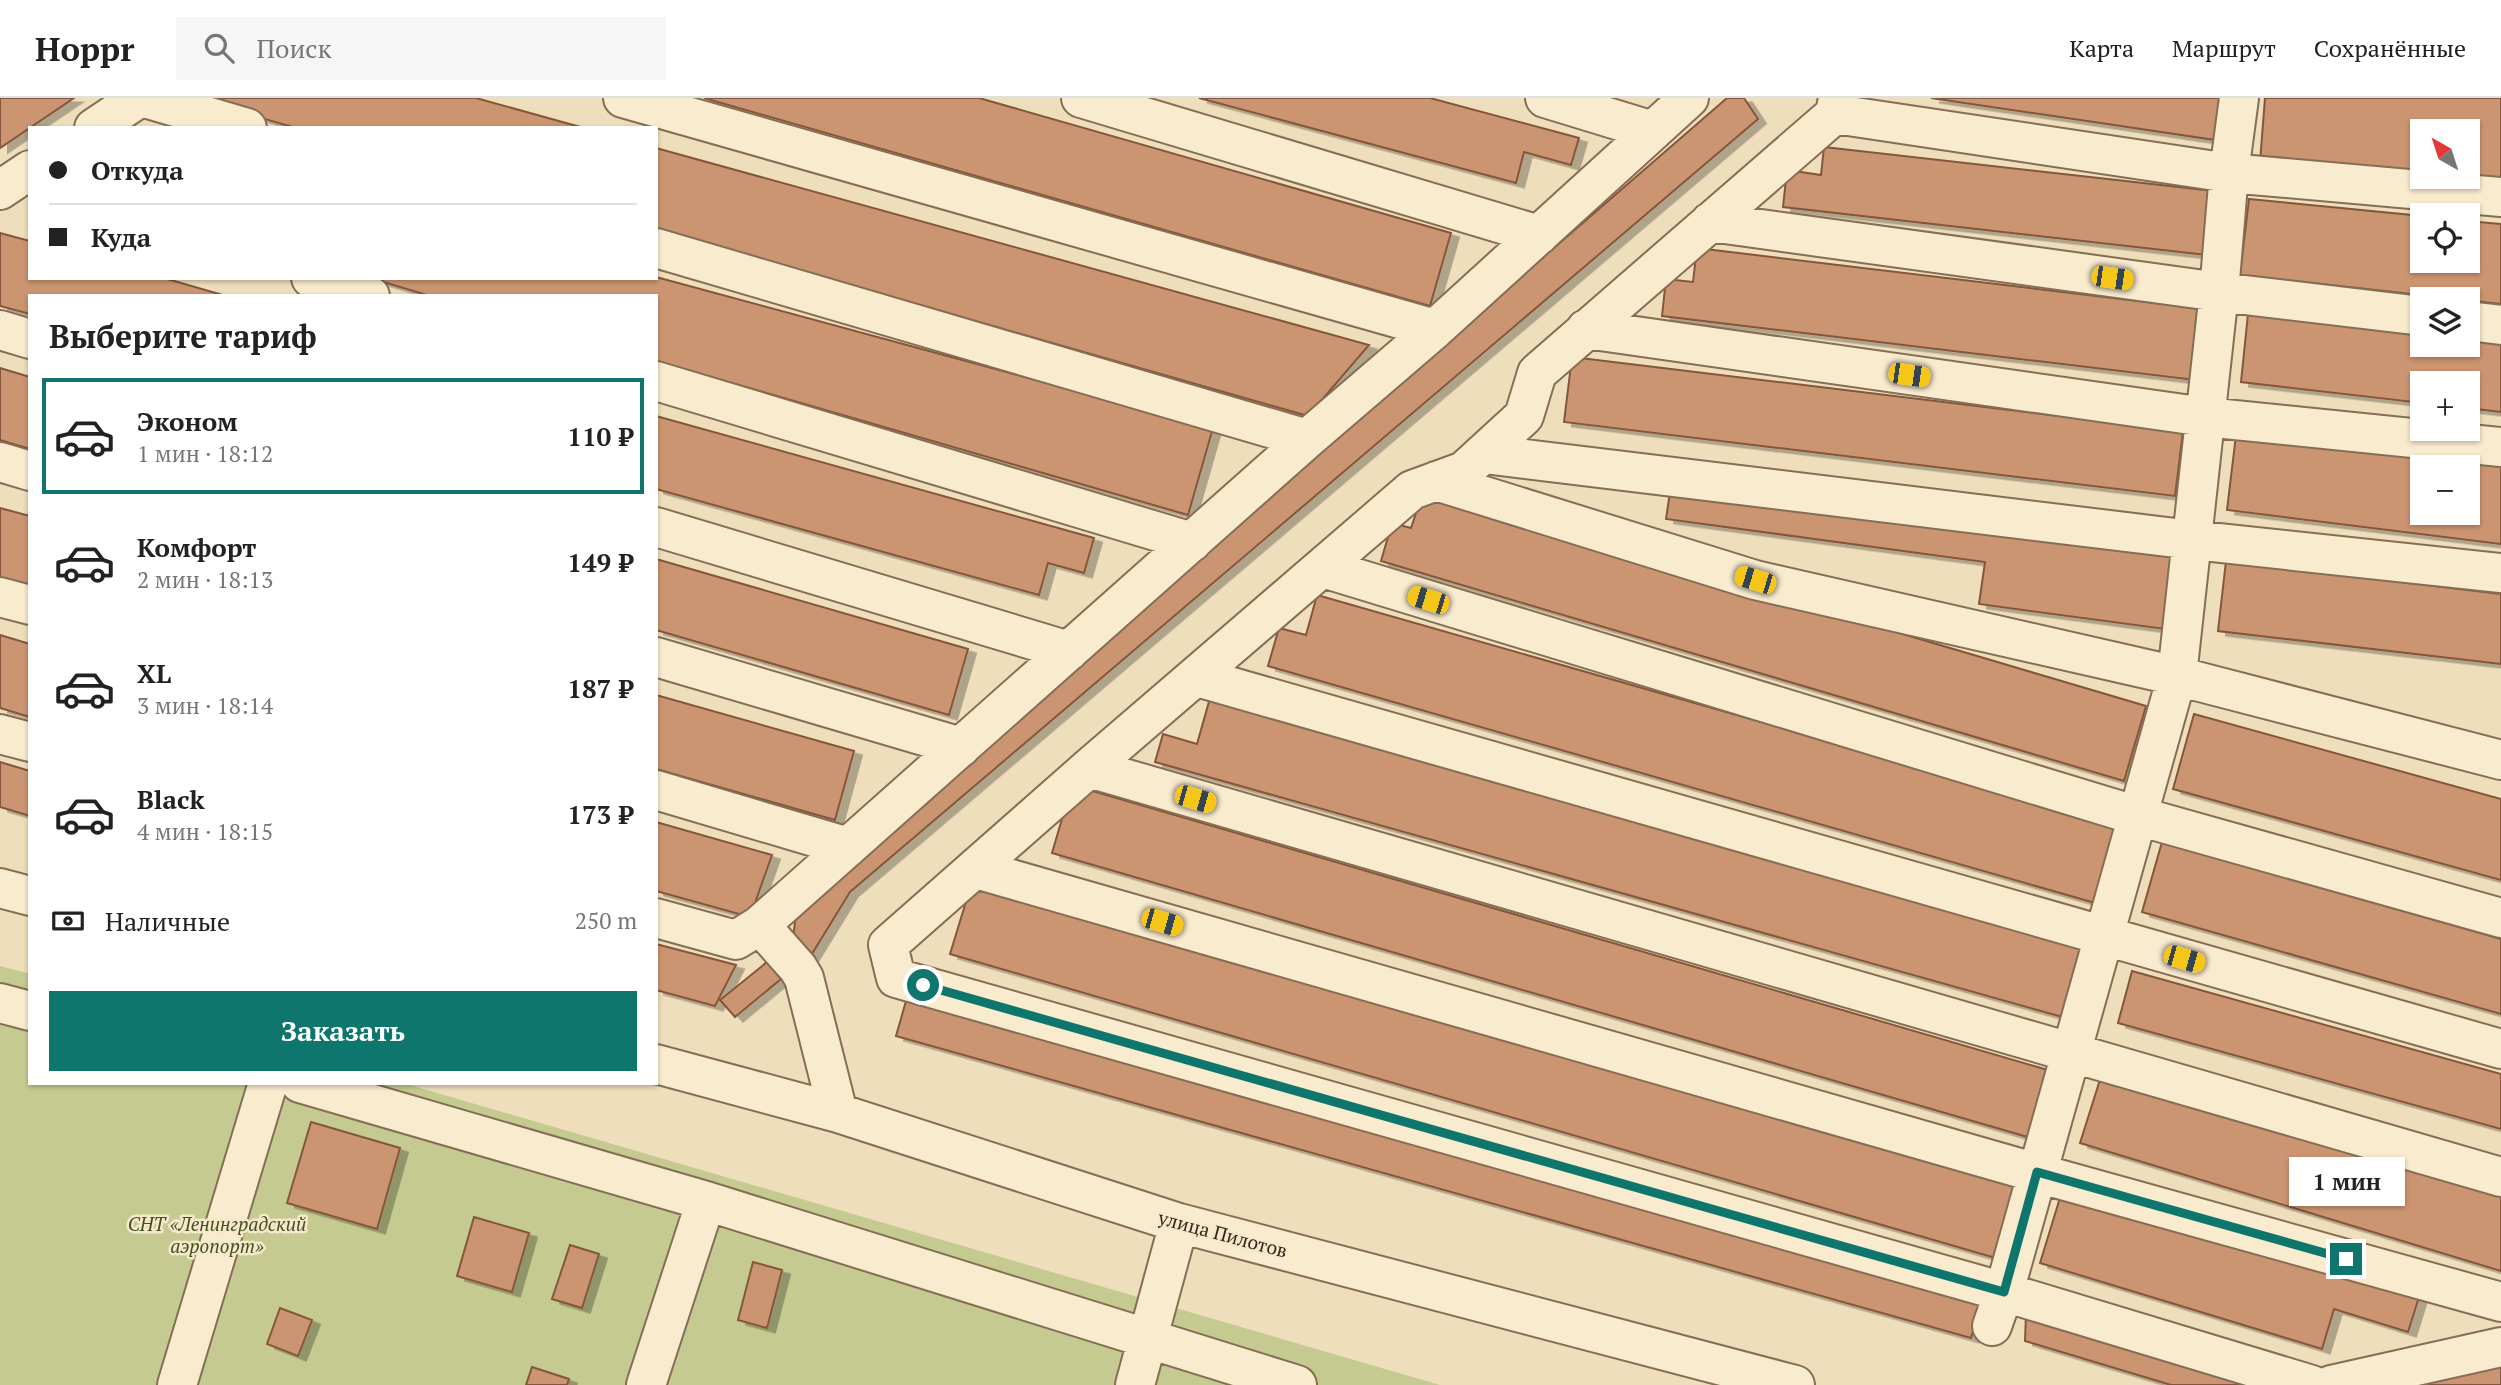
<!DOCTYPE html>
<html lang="ru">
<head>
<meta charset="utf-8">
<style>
  :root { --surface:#fff; --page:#f6f6f6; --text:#222; --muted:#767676; --line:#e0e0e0; --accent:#0f766e }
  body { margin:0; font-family:"PT Serif",serif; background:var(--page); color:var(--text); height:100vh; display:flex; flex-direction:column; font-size:26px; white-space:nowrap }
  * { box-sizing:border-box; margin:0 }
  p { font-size:23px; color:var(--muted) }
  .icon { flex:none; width:38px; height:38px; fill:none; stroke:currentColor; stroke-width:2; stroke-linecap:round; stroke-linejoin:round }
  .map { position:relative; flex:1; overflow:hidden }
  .drawer { position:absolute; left:28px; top:196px; width:630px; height:791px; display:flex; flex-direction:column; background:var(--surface); border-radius:0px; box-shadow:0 2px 5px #0004 }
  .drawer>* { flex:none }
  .hud { position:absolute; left:28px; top:28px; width:630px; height:154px; border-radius:0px; box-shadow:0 2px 5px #0004; display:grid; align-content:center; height:154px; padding:0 21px; background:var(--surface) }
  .needle { width:46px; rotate:321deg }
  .buttons { position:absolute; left:2410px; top:21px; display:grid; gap:14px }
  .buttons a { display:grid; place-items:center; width:70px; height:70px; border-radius:0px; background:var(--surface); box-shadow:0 2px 5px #0004; font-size:35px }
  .end { position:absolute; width:32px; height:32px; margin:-16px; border:9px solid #0f766e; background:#fff; box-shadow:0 0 0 4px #fff }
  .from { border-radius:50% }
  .bubble { position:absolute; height:49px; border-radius:0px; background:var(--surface); box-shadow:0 2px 5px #0004; font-size:23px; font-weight:700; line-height:49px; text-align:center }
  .car { position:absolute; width:21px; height:42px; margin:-21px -10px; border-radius:9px; box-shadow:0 0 5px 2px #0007; background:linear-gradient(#f5c518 24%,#345 0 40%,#f5c518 0 76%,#345 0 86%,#f5c518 0) }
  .hud b { display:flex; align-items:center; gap:24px; height:66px; font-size:26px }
  .hud b+b { border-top:2px solid var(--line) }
  .hud i { width:18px; height:18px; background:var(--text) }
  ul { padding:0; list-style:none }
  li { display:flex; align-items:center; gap:21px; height:116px; margin:0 14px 10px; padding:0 7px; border:4px solid transparent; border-radius:0px }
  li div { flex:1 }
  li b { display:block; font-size:26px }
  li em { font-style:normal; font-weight:700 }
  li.active { border-color:var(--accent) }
  li>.icon { width:63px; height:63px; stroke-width:1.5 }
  h2 { padding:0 21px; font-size:32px; line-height:84px }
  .pay { display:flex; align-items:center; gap:18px; height:77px; padding:0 21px; font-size:26px }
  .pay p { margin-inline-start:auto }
  .button { display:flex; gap:14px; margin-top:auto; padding:14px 21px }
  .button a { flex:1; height:80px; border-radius:0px; background:var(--accent); color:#fff; font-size:28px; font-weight:700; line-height:80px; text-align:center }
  header { display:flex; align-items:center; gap:42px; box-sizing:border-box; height:98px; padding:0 35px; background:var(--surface); border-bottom:2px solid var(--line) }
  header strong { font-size:33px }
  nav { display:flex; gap:38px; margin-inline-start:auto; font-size:24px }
  .search { width:490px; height:63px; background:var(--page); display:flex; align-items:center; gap:18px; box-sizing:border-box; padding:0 24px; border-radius:0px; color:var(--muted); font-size:26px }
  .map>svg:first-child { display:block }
  .green { fill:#c5cb90 }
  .building { fill:#cc9571; stroke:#84573b; stroke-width:2; fill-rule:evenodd; filter:url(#shadow) }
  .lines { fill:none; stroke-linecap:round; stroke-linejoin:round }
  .minor-casing { stroke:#856e55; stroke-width:42 }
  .minor { stroke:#f9ebce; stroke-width:38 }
  .route { stroke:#0f766e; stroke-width:9 }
  .labels { text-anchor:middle; stroke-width:5; stroke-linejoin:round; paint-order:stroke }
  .park-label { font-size:19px; font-style:italic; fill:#455021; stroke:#f5e8cb }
  .street-label { font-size:19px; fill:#34261a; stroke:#f5e8cb }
</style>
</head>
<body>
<header>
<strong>Hoppr</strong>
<div class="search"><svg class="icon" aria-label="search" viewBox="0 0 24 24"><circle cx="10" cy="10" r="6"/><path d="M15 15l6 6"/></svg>Поиск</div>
<nav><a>Карта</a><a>Маршрут</a><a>Сохранённые</a></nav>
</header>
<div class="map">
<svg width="2501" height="1287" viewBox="0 0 2501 1287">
  <defs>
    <filter id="shadow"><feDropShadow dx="8" dy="4.5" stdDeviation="0" flood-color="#0004"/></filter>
  </defs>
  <rect width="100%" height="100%" fill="#eedebb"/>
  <!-- green -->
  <path class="green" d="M0,868L30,876V985H403L1440,1287H0Z"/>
  <!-- building -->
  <path class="building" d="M0,0H74L0,50Z
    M204,0H476L584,30H296L203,3Z
    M704,0H979L1451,135L1430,208Z
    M1199,0H1430L1579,40L1571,67L1524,54L1516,85Z
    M1727,0H1744L1758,21L850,794L807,864L793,841L797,806Z
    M1931,0H2228L2222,43Z
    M2265,0H2501V81L2468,79V33H2422V76L2260,64Z
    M1824,49L2214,93L2207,157L1783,109L1787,72L1821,77Z
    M656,50L1369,247L1308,318L656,132Z
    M2249,101L2422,118V163H2468V123L2501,126V206L2240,177Z
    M0,135L30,143V180H164L226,198H30V216L0,208Z
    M1697,150L2204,211L2195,282L1662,218L1666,181L1693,184Z
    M656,179L1213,330L1188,417L656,263V198H430L370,180Z
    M2248,216L2422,235V247H2468V240L2501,244V314L2468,310V285H2422V305L2241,284Z
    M1572,259L2183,333L2175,398L1564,324Z
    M0,270L30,279V351L0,342Z
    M656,318L1094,440L1084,475L1048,465L1039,497L656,391Z
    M2236,337L2501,369V446L2227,412ZM2422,369H2468V415H2422Z
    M1671,387L2176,456L2165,531L1979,506L1985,464L1666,421Z
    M1423,394L2146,608L2124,683L1381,463L1392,425L1411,430Z
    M0,410L30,418V493L0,485Z
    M656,461L968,551L949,617L656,532Z
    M2226,463L2501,496V566L2218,533Z
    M1317,497L2118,726L2095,805L1268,568L1279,530L1306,537Z
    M0,537L30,546V619L0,610Z
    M656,597L854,653L835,722L656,671Z
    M1210,600L2087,846L2066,920L1155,664L1163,636L1197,646Z
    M2194,616L2501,701V782L2173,691Z
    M0,664L30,673V718L0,709Z
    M1072,687L2058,975L2038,1042L1052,755Z
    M656,724L772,757L750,819L656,793Z
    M2162,744L2501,841V916L2142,814Z
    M972,784L2020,1089L1999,1161L950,856Z
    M656,846L736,867L715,908L656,892Z
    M767,864L781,881L735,919L720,902Z
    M2132,873L2501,976V1031L2118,925Z
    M906,903L1981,1206L1971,1240L896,938Z
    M2104,969L2501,1091V1173L2080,1045Z
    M311,1024L400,1050L377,1131L287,1105Z
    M2063,1090L2419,1199L2408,1234L2334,1211L2322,1251L2040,1165Z
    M474,1119L529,1135L512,1194L457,1178Z
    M570,1147L599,1156L582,1210L552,1201Z
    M753,1164L782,1172L767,1230L738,1222Z
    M280,1210L312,1222L298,1258L267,1246Z
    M2026,1216L2258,1287H2171L2025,1243Z
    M2501,1268V1287H2411Z
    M532,1269L569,1281L567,1287H526Z"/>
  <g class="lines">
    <!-- minor casing -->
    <g class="minor-casing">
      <path id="minor" d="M145,0L247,30
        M623,0L1435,231
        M1081,0L1539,137
        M1545,0L1653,33
        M1838,0L1835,16L1537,275L1524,318L1464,373L1412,392L1089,670L888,847L896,880L2004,1194L2312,1287
        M1835,16L2229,75L2501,99
        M94,30L139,0
        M0,92L30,72
        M1710,124L2219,194L2422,218
        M656,150L1307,341
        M311,180L370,198
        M2468,223L2501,227
        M1586,231L2205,319L2501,349
        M0,232L30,241
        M656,283L1192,444
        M1484,356L2192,442L2501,475
        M0,364L30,373
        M1436,383L1755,482L2177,578L2501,662
        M656,429L1069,553
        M1323,470L2138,718L2501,820
        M0,499L30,507
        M656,559L961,649
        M1197,579L2501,951
        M0,636L30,644
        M1089,670L2501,1079
        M656,692L848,749
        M976,771L2037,1075L2501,1204
        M0,790L30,798
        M656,820L736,842L760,827L1307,341L1435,231L1689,0
        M760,827L798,870L804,880L838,1015
        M0,905L30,913
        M656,966L838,1015L1179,1125L1795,1287
        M300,985L706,1103L1297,1287
        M1992,1228L2004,1194L2177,578L2219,194L2229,75L2239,0
        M177,1287L268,985
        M646,1287L706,1103
        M1135,1287L1179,1125
        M2331,1287L2501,1249"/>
    </g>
    <!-- minor -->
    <use href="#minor" class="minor"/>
  </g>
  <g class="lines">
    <!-- route -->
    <path class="route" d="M923,887L2004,1194L2037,1074L2346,1161"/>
  </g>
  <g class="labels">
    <!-- park labels -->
    <g class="park-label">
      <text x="217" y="1133">СНТ «Ленинградский<tspan x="217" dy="22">аэропорт»</tspan></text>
    </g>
    <!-- street labels -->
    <g class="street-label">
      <text transform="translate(1223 1136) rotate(15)" y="7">улица Пилотов</text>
    </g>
  </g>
</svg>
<div class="buttons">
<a><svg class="needle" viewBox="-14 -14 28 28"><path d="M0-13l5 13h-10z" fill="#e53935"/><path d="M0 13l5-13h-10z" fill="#767676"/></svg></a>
<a><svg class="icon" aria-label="locate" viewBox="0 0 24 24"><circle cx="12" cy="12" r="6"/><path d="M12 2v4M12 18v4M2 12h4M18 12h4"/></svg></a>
<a><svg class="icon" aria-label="layers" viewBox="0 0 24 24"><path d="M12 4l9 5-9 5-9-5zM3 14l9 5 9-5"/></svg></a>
<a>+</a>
<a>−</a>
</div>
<i class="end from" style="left:923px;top:887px"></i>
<i class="end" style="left:2346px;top:1161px"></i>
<div class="bubble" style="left:2289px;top:1059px;width:116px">1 мин</div>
<i class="car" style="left:2112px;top:180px;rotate:98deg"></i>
<i class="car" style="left:1909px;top:277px;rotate:98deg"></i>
<i class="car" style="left:1755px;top:482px;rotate:287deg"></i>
<i class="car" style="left:1428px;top:502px;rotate:287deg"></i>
<i class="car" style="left:1195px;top:701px;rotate:106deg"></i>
<i class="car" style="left:1162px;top:824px;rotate:106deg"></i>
<i class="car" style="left:2184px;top:861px;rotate:106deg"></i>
<div class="hud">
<b><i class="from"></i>Откуда</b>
<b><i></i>Куда</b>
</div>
<section class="drawer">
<h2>Выберите тариф</h2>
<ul>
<li class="active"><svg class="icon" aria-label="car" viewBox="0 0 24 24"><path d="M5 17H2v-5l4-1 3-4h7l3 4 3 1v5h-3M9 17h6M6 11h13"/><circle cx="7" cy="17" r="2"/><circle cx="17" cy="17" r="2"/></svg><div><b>Эконом</b><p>1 мин · 18:12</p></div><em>110 ₽</em></li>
<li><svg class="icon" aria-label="car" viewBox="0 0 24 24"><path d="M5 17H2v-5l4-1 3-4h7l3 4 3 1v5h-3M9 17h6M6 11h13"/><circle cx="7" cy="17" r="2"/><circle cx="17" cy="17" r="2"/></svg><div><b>Комфорт</b><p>2 мин · 18:13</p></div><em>149 ₽</em></li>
<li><svg class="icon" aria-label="car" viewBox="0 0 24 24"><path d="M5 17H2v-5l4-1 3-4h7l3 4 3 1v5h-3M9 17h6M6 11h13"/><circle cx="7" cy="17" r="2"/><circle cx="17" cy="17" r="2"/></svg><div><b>XL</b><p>3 мин · 18:14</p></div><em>187 ₽</em></li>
<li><svg class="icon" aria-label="car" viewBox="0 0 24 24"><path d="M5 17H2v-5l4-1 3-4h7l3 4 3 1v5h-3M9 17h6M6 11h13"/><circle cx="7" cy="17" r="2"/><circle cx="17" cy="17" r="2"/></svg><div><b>Black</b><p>4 мин · 18:15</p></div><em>173 ₽</em></li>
</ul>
<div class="pay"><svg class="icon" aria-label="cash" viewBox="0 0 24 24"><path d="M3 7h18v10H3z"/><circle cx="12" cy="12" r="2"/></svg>Наличные<p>250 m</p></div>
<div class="button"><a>Заказать</a></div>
</section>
</div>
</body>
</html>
